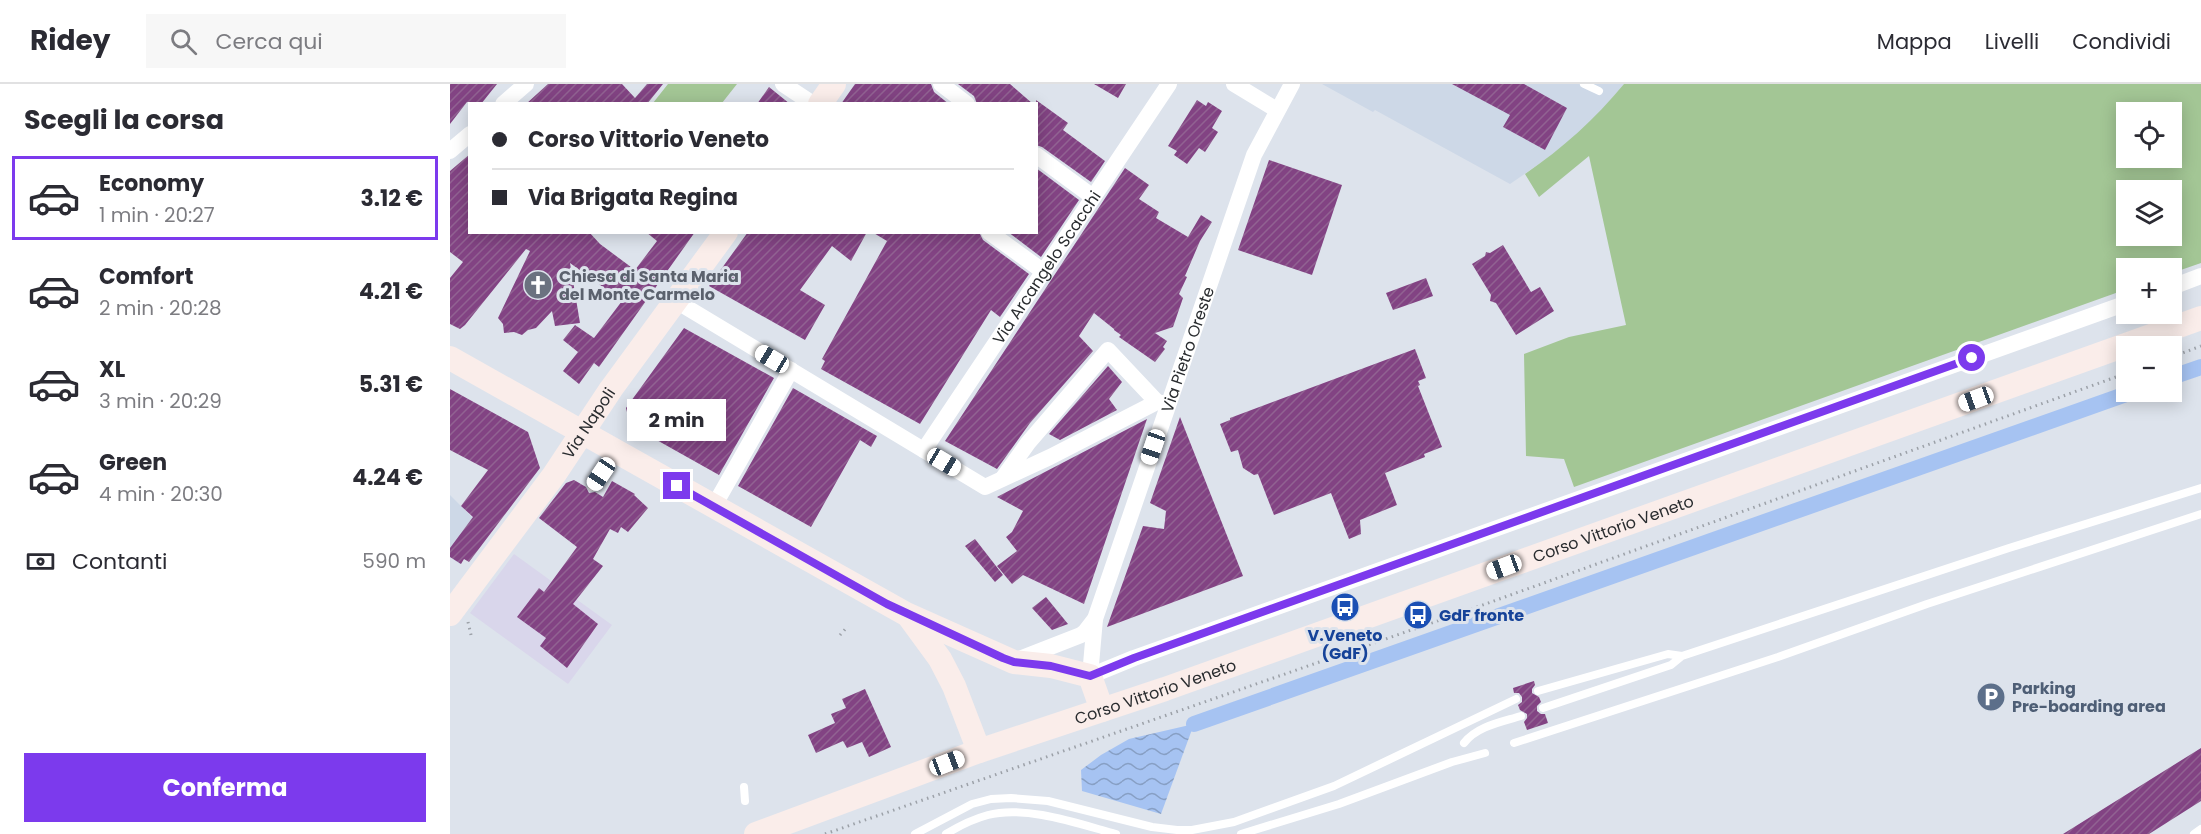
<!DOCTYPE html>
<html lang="it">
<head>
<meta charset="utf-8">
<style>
  :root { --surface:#fff; --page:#f7f7f7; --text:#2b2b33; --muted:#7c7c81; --line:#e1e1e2; --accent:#7c3aed }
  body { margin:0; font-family:Poppins,sans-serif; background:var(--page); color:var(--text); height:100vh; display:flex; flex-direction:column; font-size:22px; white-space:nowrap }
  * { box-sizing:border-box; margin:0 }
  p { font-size:20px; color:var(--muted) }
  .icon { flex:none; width:33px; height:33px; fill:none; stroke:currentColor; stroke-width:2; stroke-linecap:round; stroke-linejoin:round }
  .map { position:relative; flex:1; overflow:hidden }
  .side { display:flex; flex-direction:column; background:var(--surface); width:450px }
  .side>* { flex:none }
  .top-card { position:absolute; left:18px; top:18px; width:570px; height:132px; border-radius:0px; box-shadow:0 3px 15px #0003; display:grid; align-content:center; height:132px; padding:0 24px; background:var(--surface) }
  .buttons { position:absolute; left:1666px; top:18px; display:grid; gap:12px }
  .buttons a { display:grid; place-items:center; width:66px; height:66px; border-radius:0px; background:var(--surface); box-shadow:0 3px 15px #0003; font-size:30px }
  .end { position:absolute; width:27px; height:27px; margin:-14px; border:8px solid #7c3aed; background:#fff; box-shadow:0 0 0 3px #fff }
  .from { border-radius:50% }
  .bubble { position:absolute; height:42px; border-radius:0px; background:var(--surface); box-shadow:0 3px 15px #0003; font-size:20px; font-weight:700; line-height:42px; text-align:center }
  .car { position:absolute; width:18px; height:36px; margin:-18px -9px; border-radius:8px; box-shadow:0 0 4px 2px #0007; background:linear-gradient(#fff 24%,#345 0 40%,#fff 0 76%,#345 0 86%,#fff 0) }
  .top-card b { display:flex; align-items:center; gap:21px; height:57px; font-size:22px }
  .top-card b+b { border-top:2px solid var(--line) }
  .top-card i { width:15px; height:15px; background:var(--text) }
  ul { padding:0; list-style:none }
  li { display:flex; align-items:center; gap:18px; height:84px; margin:0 12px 9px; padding:0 12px; border:3px solid transparent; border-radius:0px }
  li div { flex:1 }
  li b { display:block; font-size:22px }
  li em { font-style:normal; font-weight:700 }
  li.current { border-color:var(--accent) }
  li>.icon { width:54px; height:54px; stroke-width:1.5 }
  h2 { padding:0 24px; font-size:27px; line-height:72px }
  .pay { display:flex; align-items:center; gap:15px; height:66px; padding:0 24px; font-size:22px }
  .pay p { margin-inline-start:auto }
  .action { display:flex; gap:12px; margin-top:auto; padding:12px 24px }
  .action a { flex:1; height:69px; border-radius:0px; background:var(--accent); color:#fff; font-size:24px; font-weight:700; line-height:69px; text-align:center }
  header { display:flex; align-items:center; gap:36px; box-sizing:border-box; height:84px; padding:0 30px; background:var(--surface); border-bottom:2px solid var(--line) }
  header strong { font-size:28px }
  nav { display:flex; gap:33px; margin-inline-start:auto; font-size:21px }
  .search { width:420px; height:54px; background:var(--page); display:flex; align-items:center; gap:15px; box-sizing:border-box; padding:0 21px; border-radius:0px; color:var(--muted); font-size:22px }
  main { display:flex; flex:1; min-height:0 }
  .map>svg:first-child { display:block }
  .built { fill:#cdd8e7 }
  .education { fill:#d9d6eb }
  .green { fill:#a3c695; fill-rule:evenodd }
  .water { fill:url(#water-waves) }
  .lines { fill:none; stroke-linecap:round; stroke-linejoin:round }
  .canal { stroke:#a6c3f2; stroke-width:16 }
  .building { fill:url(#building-hatch) }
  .path { stroke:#9ca1a8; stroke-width:3; stroke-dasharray:1.5 4.5; stroke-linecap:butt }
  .lane { stroke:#fff; stroke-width:8 }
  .street { stroke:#fff; stroke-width:16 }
  .secondary { stroke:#faedea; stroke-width:24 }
  .route { stroke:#7c3aed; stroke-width:8 }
  .labels { text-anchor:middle; stroke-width:6; stroke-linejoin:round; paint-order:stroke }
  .street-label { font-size:16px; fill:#292c2f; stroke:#dde3ec }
  .worship-label { font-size:16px; font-weight:bold; fill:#5b616d; stroke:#dde3ec; text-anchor:start }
  .transit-label { font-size:16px; font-weight:bold; fill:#164399; stroke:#dde3ec; text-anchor:start }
  .service-label { font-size:16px; font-weight:bold; fill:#4e5e75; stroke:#dde3ec; text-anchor:start }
</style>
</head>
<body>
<header>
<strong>Ridey</strong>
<div class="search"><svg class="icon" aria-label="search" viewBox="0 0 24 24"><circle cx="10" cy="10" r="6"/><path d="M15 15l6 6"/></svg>Cerca qui</div>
<nav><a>Mappa</a><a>Livelli</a><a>Condividi</a></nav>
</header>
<main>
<section class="side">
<h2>Scegli la corsa</h2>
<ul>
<li class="current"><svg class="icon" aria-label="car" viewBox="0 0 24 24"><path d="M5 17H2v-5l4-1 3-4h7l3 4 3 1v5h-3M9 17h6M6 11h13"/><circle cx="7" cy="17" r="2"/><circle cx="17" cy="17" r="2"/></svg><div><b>Economy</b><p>1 min · 20:27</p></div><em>3.12 €</em></li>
<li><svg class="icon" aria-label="car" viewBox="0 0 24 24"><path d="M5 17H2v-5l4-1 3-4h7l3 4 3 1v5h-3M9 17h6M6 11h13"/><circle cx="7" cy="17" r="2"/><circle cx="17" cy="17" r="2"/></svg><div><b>Comfort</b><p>2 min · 20:28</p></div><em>4.21 €</em></li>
<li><svg class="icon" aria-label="car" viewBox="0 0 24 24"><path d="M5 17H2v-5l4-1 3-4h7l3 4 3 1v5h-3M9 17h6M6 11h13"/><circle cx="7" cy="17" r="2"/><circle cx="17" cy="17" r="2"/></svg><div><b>XL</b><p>3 min · 20:29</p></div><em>5.31 €</em></li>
<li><svg class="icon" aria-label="car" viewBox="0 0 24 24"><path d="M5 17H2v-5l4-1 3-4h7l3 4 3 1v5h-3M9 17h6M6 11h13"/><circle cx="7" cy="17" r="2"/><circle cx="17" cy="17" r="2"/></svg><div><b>Green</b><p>4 min · 20:30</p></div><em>4.24 €</em></li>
</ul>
<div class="pay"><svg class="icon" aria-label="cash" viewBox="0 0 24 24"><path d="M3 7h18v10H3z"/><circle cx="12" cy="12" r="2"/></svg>Contanti<p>590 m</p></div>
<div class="action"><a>Conferma</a></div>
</section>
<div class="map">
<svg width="1751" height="750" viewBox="0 0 1751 750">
  <defs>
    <pattern id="water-waves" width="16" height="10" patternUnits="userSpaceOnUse" patternTransform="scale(1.5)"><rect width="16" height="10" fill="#a6c3f2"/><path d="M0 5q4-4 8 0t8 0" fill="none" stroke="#879fc4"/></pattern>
    <pattern id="building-hatch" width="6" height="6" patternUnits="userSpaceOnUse" patternTransform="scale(1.5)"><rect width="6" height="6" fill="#824383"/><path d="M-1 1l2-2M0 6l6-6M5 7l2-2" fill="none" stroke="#916292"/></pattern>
  </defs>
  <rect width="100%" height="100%" fill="#dde3ec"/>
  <!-- built -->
  <path class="built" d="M872,0H1174L1152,26L1118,60L1060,100L925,26L923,28Z
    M0,411L35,446L10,480L0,473Z"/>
  <!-- education -->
  <path class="education" d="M64,470L162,541L118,600L20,529Z"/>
  <!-- green -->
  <path class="green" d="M218,0H287L272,19H203Z
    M1174,0H1751V179L1722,189V184H1677V205L1124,403L1114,375L1076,372L1074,270L1119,253L1176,241L1139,72L1089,113L1075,90C1113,64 1145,35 1174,0ZM1677,28H1722V74H1677ZM1722,106V152H1677V106Z"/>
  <!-- water -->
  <path class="water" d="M744,640L711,730L632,707L631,686L651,671L679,655Z"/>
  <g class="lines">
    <!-- canal -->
    <path class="canal" d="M1722,293L1751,283
      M744,640L1682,308"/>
  </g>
  <!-- building -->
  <path class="building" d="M0,0H47L31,20L17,18L0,40Z
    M98,0H172L185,14L197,0H213L197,20H76Z
    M405,0H481L484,8L499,20H391Z
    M508,0H560L583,20H527L524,12Z
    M644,0H676L668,14Z
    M1002,0H1074L1117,24L1095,66L1053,43L1060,31Z
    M319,3L340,20H307Z
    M586,16L618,39L613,46L655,77L641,98L592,63L586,61Z
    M747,16L756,22L758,18L772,27L762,44L768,48L755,68L749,64L737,80L724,71L727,67L718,62Z
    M20,70V148H139L150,160L185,186L207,157L196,148H245L149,283L144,279L129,300L113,287L128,268L113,256L125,241L144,254L172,217L120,179L130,239L105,242L102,227L86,244L78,246L72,251L64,248L54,249L53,240L48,234L80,167L76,165L15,241L10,245L0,240V194L13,178L0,168V87Z
    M819,76L892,101L862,191L788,166Z
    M586,84L629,116L591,173L558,148H586Z
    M675,84L699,101L689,115L709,128L706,134L738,153L751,131L762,138L750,157L735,192L737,193L729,210L733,214L723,243L705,249L717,257L713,263L715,265L705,278L669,253L671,251L664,246V245L644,229L629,252L643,267L580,339L547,385L495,357Z
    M298,148H417L401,177L382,162L350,206L375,221L355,256L259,202Z
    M422,148H529L533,156L579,190L550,233L541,226L470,340L371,285L375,277L372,275L437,157Z
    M1053,161L1081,208L1090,203L1104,227L1066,251L1046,219L1040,217L1041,211L1022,180L1035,172L1036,168L1040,169Z
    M976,194L983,212L943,226L936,209Z
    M234,244L324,294L269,391L180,341L176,324Z
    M965,265L976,294L968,297L970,301L968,302L992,363L974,370L975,373L935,389L947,421L910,436L911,450L899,455L881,409L824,431L808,390L804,391L793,384L788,366L781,368L770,340L780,336V334Z
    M658,282L672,298L659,315L667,326L610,356L599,350Z
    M343,304L427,352L421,363L410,356L361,443L288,402Z
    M0,305L78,348L90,384L19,478L14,475L11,480L0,473V464L23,433L11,422L38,386L0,366Z
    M730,333L793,492L657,543L693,442L714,445L716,427L700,419Z
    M697,335L634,520L573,491L562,500L547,482L567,467L556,453L562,448L573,427L547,413Z
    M124,396L136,403L139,409L145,408L153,413L162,397L185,410L184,411L198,424L178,448L171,443L168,449L160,445L143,475L153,482L123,520L148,540L117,584L90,562L96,554L67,533L89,504L94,508L127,463L89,434L116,399Z
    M525,455L553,491L545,498L515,462Z
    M596,513L618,540L602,546L582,524Z
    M1084,597L1085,601L1082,605V609L1089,613L1091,618L1087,622V627L1091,630H1095L1098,639L1077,646L1074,638L1077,634V630L1070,626L1068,621L1072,618V613L1069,609H1064L1063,604Z
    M415,605L441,663L419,673L412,658L397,664L393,657L366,669L358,651L385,639L381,630L396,624L392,615Z
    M1751,664V717L1699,750H1613Z"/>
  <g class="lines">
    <!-- path -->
    <path class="path" d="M1722,273L1751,262
      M18,538L21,551
      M390,551L398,542
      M375,750L1016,527L1677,289"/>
    <!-- lane -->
    <path class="lane" d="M1134,0L1149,7
      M142,403L164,368
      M1088,607L1218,570L1232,572
      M1093,624L1221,581L1232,572L1559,464L1751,404
      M1014,659C1027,642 1052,638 1071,632
      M1064,659L1328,573L1477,520L1751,430
      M294,703L295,717
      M465,750L522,720L541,715L561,714L598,717L702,743L727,746H742L784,738L884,702L1066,615
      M496,750C509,742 523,735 538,731C576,721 629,740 666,750
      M791,750L889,720L1002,678L1035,669
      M1744,750L1751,745"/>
    <!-- street -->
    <g class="street">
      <path d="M333,0L363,20"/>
      <path d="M491,0L517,20"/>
      <path d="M784,0L827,26"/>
      <path d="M53,20L76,0"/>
      <path d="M0,67L20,50"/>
      <path d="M586,71L643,113"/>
      <path d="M539,148L594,188"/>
      <path d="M1722,203L1751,192"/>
      <path d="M226,217L535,403L600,373L707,318L718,320"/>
      <path id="s1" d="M474,366L719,0"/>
      <path d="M553,394L578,359L658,266L707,318"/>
      <path d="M264,422L341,286"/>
      <path id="s2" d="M567,576L631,551L635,548L645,535L804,71L842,0"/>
      <path d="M640,592L684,574L1677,219"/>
      <path d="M640,592L645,535"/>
    </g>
    <!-- secondary -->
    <g class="secondary">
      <path d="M370,20L384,0"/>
      <path d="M0,274L456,530L564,578L601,582L640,592L652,626"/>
      <path id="s3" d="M0,530L104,391L161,305L276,148"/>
      <path d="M460,534L490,575L504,602L529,667"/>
      <path id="s4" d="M306,750L529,667L715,605L1751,234"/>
    </g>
  </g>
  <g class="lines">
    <!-- route -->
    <path class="route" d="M227,402L437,520L553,574L564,578L601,582L640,592L684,574L1522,274"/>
  </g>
  <!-- icons -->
  <defs>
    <g id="church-disc" transform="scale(1.5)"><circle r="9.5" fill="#6b7280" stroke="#dde3ec"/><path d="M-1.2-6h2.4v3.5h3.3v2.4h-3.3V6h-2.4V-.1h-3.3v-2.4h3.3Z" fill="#fff"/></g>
    <g id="bus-disc" transform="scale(1.5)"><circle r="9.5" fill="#1a4fb4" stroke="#dde3ec"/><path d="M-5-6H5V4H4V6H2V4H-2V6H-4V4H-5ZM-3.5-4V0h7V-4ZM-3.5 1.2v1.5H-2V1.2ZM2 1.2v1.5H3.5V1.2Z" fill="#fff"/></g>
    <g id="parking-disc" transform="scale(1.5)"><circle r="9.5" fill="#5c6f8a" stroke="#dde3ec"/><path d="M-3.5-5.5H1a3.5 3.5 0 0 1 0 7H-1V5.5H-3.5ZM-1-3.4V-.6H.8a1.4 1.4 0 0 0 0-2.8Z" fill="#fff"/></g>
  </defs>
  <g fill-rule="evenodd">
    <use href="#church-disc" x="88" y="201"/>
    <use href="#bus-disc" x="895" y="523"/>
    <use href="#bus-disc" x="968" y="531"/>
    <use href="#parking-disc" x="1541" y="613"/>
  </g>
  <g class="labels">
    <!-- street labels -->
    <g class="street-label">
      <text dy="6" stroke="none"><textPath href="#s1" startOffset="220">Via Arcangelo Scacchi</textPath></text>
      <text dy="6" stroke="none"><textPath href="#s2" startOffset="375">Via Pietro Oreste</textPath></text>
      <text dy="6" stroke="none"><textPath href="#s3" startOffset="236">Via Napoli</textPath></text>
      <text dy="6" stroke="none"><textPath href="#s4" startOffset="910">Corso Vittorio Veneto</textPath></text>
      <text dy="6" stroke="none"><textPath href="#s4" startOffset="424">Corso Vittorio Veneto</textPath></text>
    </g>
    <!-- worship labels -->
    <g class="worship-label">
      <text x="109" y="198">Chiesa di Santa Maria<tspan x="109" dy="18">del Monte Carmelo</tspan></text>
    </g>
    <!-- transit labels -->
    <g class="transit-label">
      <text x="989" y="537">GdF fronte</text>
      <text x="895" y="557" text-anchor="middle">V.Veneto<tspan x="895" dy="18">(GdF)</tspan></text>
    </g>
    <!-- service labels -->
    <g class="service-label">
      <text x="1562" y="610">Parking<tspan x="1562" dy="18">Pre-boarding area</tspan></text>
    </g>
  </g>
</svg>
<div class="buttons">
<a><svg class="icon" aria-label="locate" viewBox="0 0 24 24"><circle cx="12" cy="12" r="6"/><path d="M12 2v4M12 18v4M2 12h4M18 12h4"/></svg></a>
<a><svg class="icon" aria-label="layers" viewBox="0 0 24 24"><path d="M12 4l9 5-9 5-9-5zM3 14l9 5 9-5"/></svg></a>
<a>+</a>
<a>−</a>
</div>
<i class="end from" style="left:1522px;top:274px"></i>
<i class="end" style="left:227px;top:402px"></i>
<div class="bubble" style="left:177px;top:315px;width:99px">2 min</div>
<i class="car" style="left:322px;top:275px;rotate:301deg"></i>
<i class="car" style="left:1526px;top:315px;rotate:250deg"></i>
<i class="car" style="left:703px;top:363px;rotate:199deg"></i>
<i class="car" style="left:494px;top:378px;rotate:121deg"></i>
<i class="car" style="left:151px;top:390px;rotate:214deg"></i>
<i class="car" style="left:1054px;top:483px;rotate:250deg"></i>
<i class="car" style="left:497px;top:679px;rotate:69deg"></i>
<div class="top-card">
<b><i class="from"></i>Corso Vittorio Veneto</b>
<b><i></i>Via Brigata Regina</b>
</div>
</div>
</main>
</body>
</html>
